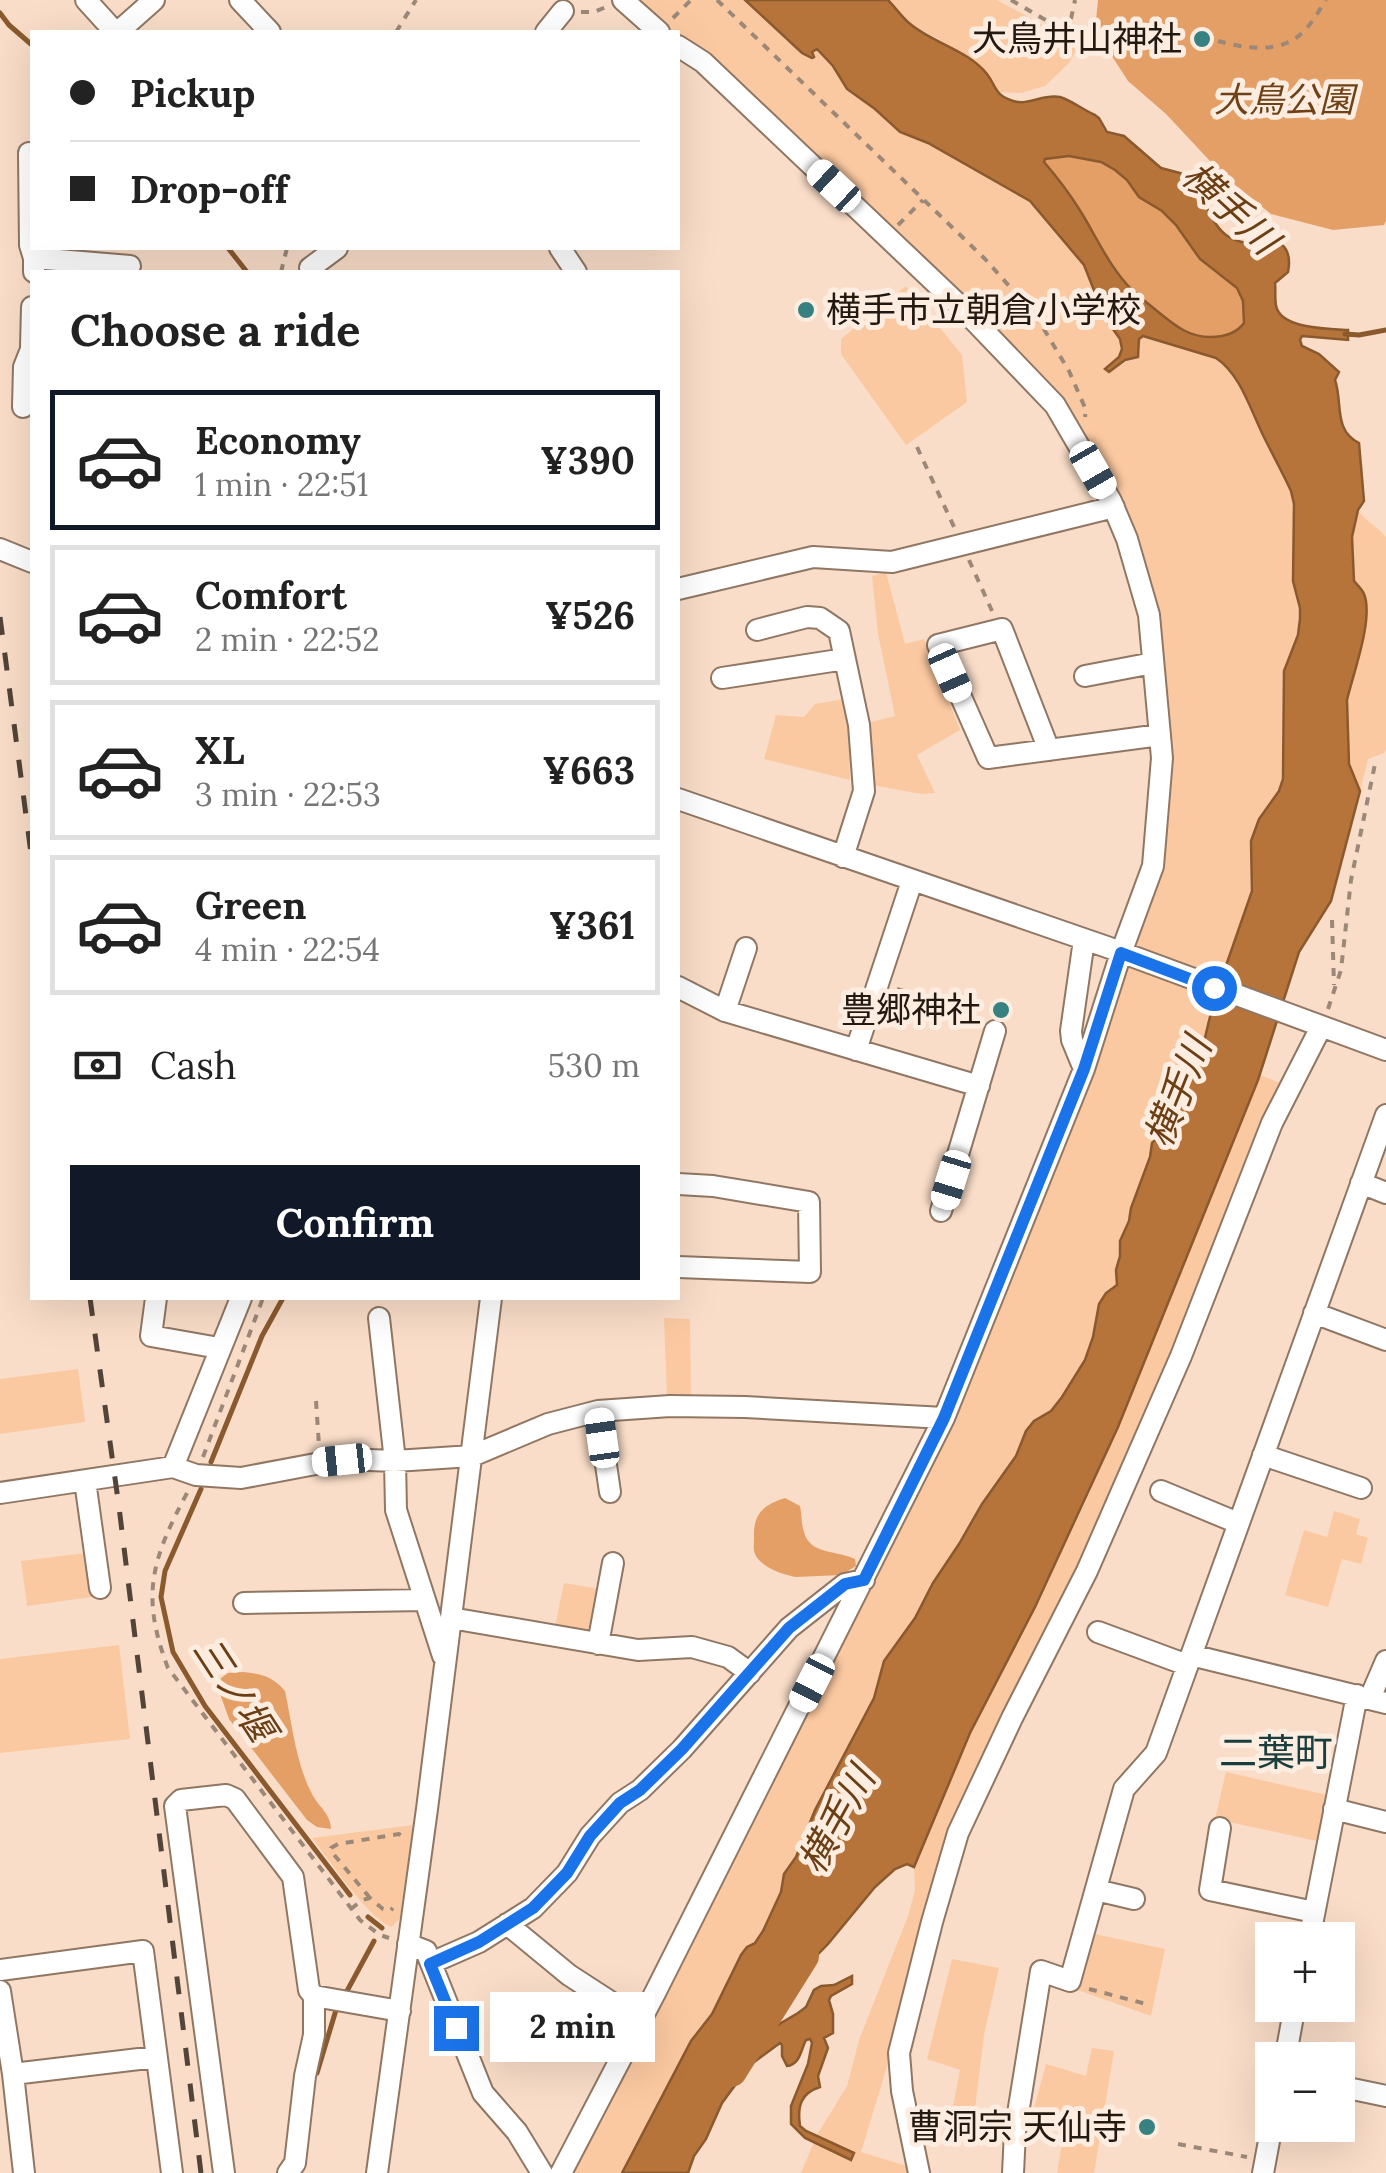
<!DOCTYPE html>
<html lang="en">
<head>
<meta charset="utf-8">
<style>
  :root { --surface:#fff; --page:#f2f2f2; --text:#222; --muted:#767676; --line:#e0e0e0; --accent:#111827 }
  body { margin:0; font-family:Lora,"Noto Sans JP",serif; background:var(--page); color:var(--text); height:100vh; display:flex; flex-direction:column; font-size:38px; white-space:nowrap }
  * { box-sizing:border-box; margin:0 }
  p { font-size:32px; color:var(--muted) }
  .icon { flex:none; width:55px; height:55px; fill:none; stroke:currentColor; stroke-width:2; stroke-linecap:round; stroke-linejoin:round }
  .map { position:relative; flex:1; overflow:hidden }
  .drawer { position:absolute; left:30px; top:270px; width:650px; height:1030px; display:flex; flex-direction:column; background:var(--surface); border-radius:0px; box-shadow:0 10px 40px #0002 }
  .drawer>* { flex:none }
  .guide { position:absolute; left:30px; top:30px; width:650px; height:220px; border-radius:0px; box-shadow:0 10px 40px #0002; display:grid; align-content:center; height:220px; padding:0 40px; background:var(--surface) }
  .tools { position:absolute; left:1255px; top:1922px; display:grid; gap:20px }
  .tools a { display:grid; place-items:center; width:100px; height:100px; border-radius:0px; background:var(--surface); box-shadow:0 10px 40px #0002; font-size:50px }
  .end { position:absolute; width:45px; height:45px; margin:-22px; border:12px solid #1a73e8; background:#fff; box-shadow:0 0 0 5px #fff }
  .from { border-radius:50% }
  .bubble { position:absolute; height:70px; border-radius:0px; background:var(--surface); box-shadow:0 10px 40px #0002; font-size:32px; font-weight:700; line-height:70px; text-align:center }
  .car { position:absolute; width:30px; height:60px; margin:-30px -15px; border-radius:12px; box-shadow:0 0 8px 2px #0007; background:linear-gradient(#fff 24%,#345 0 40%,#fff 0 76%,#345 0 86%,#fff 0) }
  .guide b { display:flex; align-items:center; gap:35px; height:95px; font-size:38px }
  .guide b+b { border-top:2px solid var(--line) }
  .guide i { width:25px; height:25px; background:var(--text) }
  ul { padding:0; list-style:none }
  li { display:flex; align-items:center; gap:30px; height:140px; margin:0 20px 15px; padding:0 20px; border:5px solid var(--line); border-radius:0px }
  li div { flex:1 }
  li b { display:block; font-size:38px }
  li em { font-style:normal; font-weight:700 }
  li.current { border-color:var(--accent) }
  li>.icon { width:90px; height:90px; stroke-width:1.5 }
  h2 { padding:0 40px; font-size:45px; line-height:120px }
  .pay { display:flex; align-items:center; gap:25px; height:110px; padding:0 40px; font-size:38px }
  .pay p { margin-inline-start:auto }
  .button { display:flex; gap:20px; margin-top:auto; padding:20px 40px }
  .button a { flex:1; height:115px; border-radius:0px; background:var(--accent); color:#fff; font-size:40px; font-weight:700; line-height:115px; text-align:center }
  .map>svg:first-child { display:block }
  .green { fill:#fbc9a1 }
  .forest { fill:#e49f66 }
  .water { fill:#b6743b; stroke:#8a592e; stroke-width:2.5; fill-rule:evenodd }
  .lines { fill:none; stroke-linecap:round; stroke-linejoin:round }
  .stream { stroke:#8a592e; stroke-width:5 }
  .river { stroke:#b6743b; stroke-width:32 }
  .minor-casing { stroke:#907764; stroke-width:24 }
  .path { stroke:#9c8878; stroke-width:4; stroke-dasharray:8 8; stroke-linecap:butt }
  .minor { stroke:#fff; stroke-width:20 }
  .rail { stroke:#524439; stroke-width:5; stroke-dasharray:18 18; stroke-linecap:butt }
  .route { stroke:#1a73e8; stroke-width:12 }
  .poi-dot { fill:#388181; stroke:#fdece0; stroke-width:4 }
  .labels { text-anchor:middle; stroke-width:10; stroke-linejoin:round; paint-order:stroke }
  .poi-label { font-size:35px; fill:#231911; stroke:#fdece0; text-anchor:end }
  .park-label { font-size:35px; font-style:italic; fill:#6f4117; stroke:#fdece0 }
  .water-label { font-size:38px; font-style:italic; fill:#6c3e13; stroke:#fdece0 }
  .neighbourhood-label { font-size:38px; fill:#1a3d3d; stroke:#fdece0 }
</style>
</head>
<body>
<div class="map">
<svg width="1386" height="2173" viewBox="0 0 1386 2173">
  <rect width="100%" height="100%" fill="#f9ddc8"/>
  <!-- green -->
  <path class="green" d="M623,0H745L787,41L812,52L817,49L833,66L847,89L913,138L928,143L1030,201L1068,243L1084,265L1105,318L1121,339L1122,349L1119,358L1106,368L1131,360L1140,352L1139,339L1143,336L1216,358C1240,374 1250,408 1262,433C1271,452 1282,471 1291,491L1294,504L1293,581L1300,608V619L1298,635L1284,671L1283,779L1279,790L1259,819L1252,891L1214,1000L1203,1046L1173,1113L1162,1125L1160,1134L1152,1143L1150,1157L1131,1208L1129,1221L1120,1241V1256L1116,1270L1117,1285L1106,1293L1085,1360L1062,1397L1051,1411L1034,1421L1026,1431L1016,1456L982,1504L959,1544L933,1583L915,1618L884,1661L874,1698L815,1810L796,1857L784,1874L781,1892L763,1931L755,1943L741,1955L712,2014L691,2041L622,2173H561L944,1418L1153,866L1154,680L1111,501L1055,405L678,46V32H659Z
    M888,0H997L1065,37L1076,51L1068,64L1045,86L1021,93L997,92L940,40L910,24Z
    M906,286L962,355L967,402L906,445L841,354V339Z
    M1358,510C1366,522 1377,526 1386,537V749L1384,753L1368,759L1360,791L1349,764L1347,700C1354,671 1371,628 1366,600C1365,591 1357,587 1354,580C1348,564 1353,526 1358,510Z
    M886,572L905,644L924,639L960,730L917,755L935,793L921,794L872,785L864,724L895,716L878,634L872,576Z
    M844,699L848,725L850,780L764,759L776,715L804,717L815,704Z
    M1260,1075L1290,1087L1181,1356L958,1833L861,2152L916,2169L914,2173H801L817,2135L847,2086L859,2040L908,1916L915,1890L914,1867L970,1733L1035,1607L1085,1503Z
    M664,1318L690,1319L691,1397L667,1398Z
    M78,1369L85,1422L0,1434V1379Z
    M1334,1511L1360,1519L1356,1534L1368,1538L1361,1564L1342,1559L1328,1607L1285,1595L1304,1530L1327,1537Z
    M86,1553L92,1597L27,1606L21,1561Z
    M564,1583L599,1589L590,1634L555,1627Z
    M119,1645L130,1739L0,1753V1659Z
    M1226,1772L1327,1795L1317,1841L1215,1819Z
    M413,1825L400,1918L392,1927C369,1920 329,1859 312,1838Z
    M1090,1933L1165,1949L1151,2016L1075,1989Z
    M952,1959L999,1968L984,2035L972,2133L949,2127L960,2070L927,2059Z
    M1092,2048L1114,2051L1094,2173H1057L1065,2124L1031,2119L1046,2064L1086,2076Z"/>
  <!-- forest -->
  <path class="forest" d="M1098,0H1386V221L1384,225L1333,230L1271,214L1224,176L1166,114L1128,81L1095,30Z
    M1069,156L1101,162L1115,170L1128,180L1139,197L1162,211L1176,225L1200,259L1211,269L1237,288L1243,301L1244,323C1236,334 1224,337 1210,337C1190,337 1177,327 1162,315C1152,307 1142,299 1132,290C1110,268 1097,238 1081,212C1070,194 1057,177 1043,162L1045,159Z
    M785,1498L800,1506C802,1515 801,1524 804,1532C810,1555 837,1550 855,1559L856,1566L841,1575L796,1577C784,1575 760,1567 755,1554C753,1549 754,1543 754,1538C753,1514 763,1505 785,1498Z
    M243,1672C261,1674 273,1676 285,1691C292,1724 296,1764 312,1794C318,1806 331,1814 331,1829L317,1827L307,1820L229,1719L219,1691L221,1678L228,1673Z"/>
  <!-- water -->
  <path class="water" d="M745,0H888C895,7 901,16 909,23C932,43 968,50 987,74C997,87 994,95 1013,101C1029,106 1044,93 1060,97C1071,100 1083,110 1095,115L1099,118L1107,132L1124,136L1161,168L1187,175L1193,180C1220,231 1216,247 1281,244C1290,251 1290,262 1288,272L1275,283C1276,291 1274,302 1277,309C1285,329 1330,329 1348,330V340L1302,336L1300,340L1302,346L1319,354L1339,372L1335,380C1343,403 1333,430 1359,443L1364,501L1358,510L1352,537L1354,581C1358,586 1362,589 1364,594C1374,618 1353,674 1347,700L1349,764L1360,791L1331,901L1299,952L1258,1080L1118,1427L1035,1607L970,1733L914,1867L907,1864L895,1869L875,1887L828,1944L752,2022L747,2031L749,2036H759L798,2013L806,2007L814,1990L821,1986L834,1985L852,1976V1984L831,1996L829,2000L833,2014V2033L824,2038L828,2048L818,2076L820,2087C801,2093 797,2106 800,2126L806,2131L854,2153L851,2160L805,2138L791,2124V2106L808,2064L812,2043L810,2039L806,2040C801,2049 800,2065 787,2066L782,2056V2045L780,2043L750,2065L722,2103L706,2139L694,2156L688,2173H622L691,2041L712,2014L741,1955L747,1947L755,1943L763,1931L781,1892L784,1874L796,1857L815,1810L874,1698L884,1661L915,1618L933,1583L959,1544L982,1504L1016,1456L1026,1431L1034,1421L1051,1411L1062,1397L1085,1360L1093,1337L1099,1304L1106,1293L1117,1285L1116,1270L1120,1256V1241L1129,1221L1131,1208L1150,1157L1152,1143L1160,1134L1162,1125L1173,1113L1203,1046L1214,1000L1252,891L1251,841L1259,819L1279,791L1283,779L1284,671L1298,635L1300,619V608L1293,581L1294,504L1291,491C1282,471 1271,452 1262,433C1250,408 1240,374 1216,358L1143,336L1139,339L1138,357L1125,360L1109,372L1105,369L1119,357L1122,349L1120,339L1105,318L1084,265L1030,201L928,143L900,132L875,109L847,89L833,66L817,49L812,52L814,57L812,58L802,53ZM1069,156L1101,162L1115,170L1127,180L1139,197L1162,211L1176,225L1200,259L1237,288L1243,301L1244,323C1236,334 1224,337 1210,337C1190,337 1177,327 1162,315C1152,307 1142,299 1132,290C1110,268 1097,238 1081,212C1070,194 1057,177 1044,162L1045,159Z"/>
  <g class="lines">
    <!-- stream -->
    <path class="stream" d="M0,13L9,25L32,45
      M228,248L247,272
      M1345,334L1359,335L1386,330
      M211,1462L262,1336L283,1298
      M201,1489L165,1571L161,1597L173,1652L205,1706L350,1895
      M368,1917L382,1928
      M347,1991L374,1941
      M317,2073L336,2010"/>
    <!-- river -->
    <path class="river" d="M731,2071L803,1956"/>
    <!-- minor casing -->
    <g class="minor-casing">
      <path id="minor" d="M86,0L115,32
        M240,0L270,32
        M623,0L659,32
        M118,32L154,0
        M546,32L563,11
        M29,153L30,245L34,258
        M560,248L576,272
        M310,268L337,248
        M34,272V258L130,266
        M31,347L32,307
        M23,407L24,367L32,347
        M0,549L32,562
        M678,589L813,557L892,562L1114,507
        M757,630L807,617L820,618L839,631L859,725L864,791L843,857
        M1085,676L1153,663
        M722,678L845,659
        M1049,750L1002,629L938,645L988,758L1160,735
        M678,799L1107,947L1386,1050
        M1084,940L1071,1031L1072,1040L1084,1069
        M678,987L725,1011L979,1086
        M725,1011L746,948
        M856,1050L912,881
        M1361,1183L1386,1193
        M678,1184L713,1186L809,1202L810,1272L678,1267
        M941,1211L995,1031
        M156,1298L151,1336L219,1348
        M1314,1313L1386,1340
        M379,1318L395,1461L396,1510L443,1656
        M598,1411L610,1492
        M1263,1455L1361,1488
        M173,1467L241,1298
        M85,1481L100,1588
        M1161,1491L1238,1523
        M0,1493L173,1467L196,1475L241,1478L342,1459L395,1461L472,1456L548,1424L598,1411L670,1406L745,1407L944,1418
        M244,1603L425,1600
        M451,1618L638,1650L692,1647L728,1657L750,1673
        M1098,1632L1187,1665
        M598,1644L613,1563
        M1191,1655L1386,1703
        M1370,1698L1386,1661
        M1334,1809L1386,1822
        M1220,1828L1210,1890L1314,1912
        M1096,1890L1134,1899
        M507,1924L569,1975L640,2021
        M1309,1940L1357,1695
        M408,1944L426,1951L483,2093L517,2132L542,2173
        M431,1963L479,1942L533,1908L567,1873L590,1836L620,1803L640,1790L682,1749L789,1628L845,1584L864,1580
        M0,1970L143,1951L172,2173
        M0,1991L13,2074L24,2173
        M314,1996L400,2011
        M1285,2060L1295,2005
        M13,2074L156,2057
        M1338,2086L1386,2096
        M224,2173L175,1806L181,1800L226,1795L235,1799L293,1877L309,1990L314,1996V2035L305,2076L295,2163L288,2173
        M377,2173L427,1809L491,1298
        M561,2173L655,1993L944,1418L1084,1069L1121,953L1153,866L1162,758L1149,615L1127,539L1111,501L1055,405L963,309L703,62L678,46
        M919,2173L902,2091L899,2053L932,1922L958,1833L1012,1718L1087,1571L1181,1356L1272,1123L1321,1027
        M1013,2173L1015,2132L1041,1971L1070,1981L1124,1789L1156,1753L1386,1115
        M1263,2173L1272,2125"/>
    </g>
    <!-- path -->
    <path class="path" d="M717,0L985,259L1036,316L1069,371L1086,410L1085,417
      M1011,0L1068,33L1075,0
      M581,12H594L606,7
      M673,18L691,0
      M396,32L416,0
      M1218,41C1243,48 1274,53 1296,38C1309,29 1318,12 1326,0
      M898,225L923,200
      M281,272L287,248
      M917,447L955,529
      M969,560L992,611
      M1332,920L1334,985
      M897,989L947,1005
      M1328,1009L1341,970L1351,880L1375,764
      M316,1401L319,1446
      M203,1457L263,1298
      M187,1493C152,1559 140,1595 168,1668L360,1920L380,1935L389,1938
      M370,1898L331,1851V1848L338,1844L399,1834L403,1837
      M351,1909L362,1900L370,1898L383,1909L390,1911L393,1908
      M1089,1989L1150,2005
      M1178,2144L1247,2157"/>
    <!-- minor -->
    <use href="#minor" class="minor"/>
    <!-- rail -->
    <path class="rail" d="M0,617L32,861
      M90,1298L119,1507L201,2173"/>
  </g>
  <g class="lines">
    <!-- route -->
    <path class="route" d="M456,2028L430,1964L479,1942L533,1908L567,1873L590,1836L620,1803L640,1790L682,1749L789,1628L845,1584L864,1580L944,1418L1084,1069L1121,953L1214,988"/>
  </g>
  <!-- markers -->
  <g class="poi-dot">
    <circle cx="1202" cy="39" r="10"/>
    <circle cx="806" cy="310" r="10"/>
    <circle cx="1001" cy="1010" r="10"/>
    <circle cx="1147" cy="2127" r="10"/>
  </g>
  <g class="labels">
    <!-- poi labels -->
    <g class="poi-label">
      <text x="1182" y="51">大鳥井山神社</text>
      <text x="826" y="322" text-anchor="start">横手市立朝倉小学校</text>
      <text x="981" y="1022">豊郷神社</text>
      <text x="1127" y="2139">曹洞宗 天仙寺</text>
    </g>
    <!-- park labels -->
    <g class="park-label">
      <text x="1284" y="112">大鳥公園</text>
    </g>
    <!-- water labels -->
    <g class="water-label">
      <text transform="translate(1230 208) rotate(43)" y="13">横手川</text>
      <text transform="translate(1178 1092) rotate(-68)" y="13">横手川</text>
      <text transform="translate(234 1689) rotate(57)" y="13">三ノ堰</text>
      <text transform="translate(837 1820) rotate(-61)" y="13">横手川</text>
    </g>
    <!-- neighbourhood labels -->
    <g class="neighbourhood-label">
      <text x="1276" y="1766">二葉町</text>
    </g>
  </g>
</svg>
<div class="tools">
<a>+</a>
<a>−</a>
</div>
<i class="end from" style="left:1214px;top:988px"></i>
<i class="end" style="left:456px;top:2028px"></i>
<div class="bubble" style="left:490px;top:1992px;width:165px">2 min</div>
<i class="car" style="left:834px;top:186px;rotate:313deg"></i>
<i class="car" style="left:1093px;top:470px;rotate:150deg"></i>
<i class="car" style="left:950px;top:673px;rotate:156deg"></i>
<i class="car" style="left:951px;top:1180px;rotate:197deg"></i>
<i class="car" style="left:602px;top:1438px;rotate:352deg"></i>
<i class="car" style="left:342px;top:1460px;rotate:264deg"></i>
<i class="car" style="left:812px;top:1683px;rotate:207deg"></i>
<div class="guide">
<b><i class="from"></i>Pickup</b>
<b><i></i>Drop-off</b>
</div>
<section class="drawer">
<h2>Choose a ride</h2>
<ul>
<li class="current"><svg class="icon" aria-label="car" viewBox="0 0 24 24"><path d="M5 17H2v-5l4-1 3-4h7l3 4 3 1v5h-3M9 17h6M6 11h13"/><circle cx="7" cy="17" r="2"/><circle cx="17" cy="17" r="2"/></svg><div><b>Economy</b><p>1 min · 22:51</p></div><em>¥390</em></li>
<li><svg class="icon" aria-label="car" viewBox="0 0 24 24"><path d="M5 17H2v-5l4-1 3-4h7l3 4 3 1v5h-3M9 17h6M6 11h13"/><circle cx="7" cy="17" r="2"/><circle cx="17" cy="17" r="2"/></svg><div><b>Comfort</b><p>2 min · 22:52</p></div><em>¥526</em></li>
<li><svg class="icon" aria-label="car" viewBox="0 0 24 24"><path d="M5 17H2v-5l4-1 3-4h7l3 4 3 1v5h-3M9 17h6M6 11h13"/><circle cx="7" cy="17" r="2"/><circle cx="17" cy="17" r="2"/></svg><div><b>XL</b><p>3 min · 22:53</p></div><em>¥663</em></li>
<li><svg class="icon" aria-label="car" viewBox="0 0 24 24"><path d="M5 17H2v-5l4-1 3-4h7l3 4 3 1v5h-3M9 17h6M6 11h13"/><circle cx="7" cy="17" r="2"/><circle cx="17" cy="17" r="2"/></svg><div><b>Green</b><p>4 min · 22:54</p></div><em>¥361</em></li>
</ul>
<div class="pay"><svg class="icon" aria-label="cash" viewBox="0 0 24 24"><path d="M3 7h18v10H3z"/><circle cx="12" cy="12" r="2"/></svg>Cash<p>530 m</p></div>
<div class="button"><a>Confirm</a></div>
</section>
</div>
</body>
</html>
